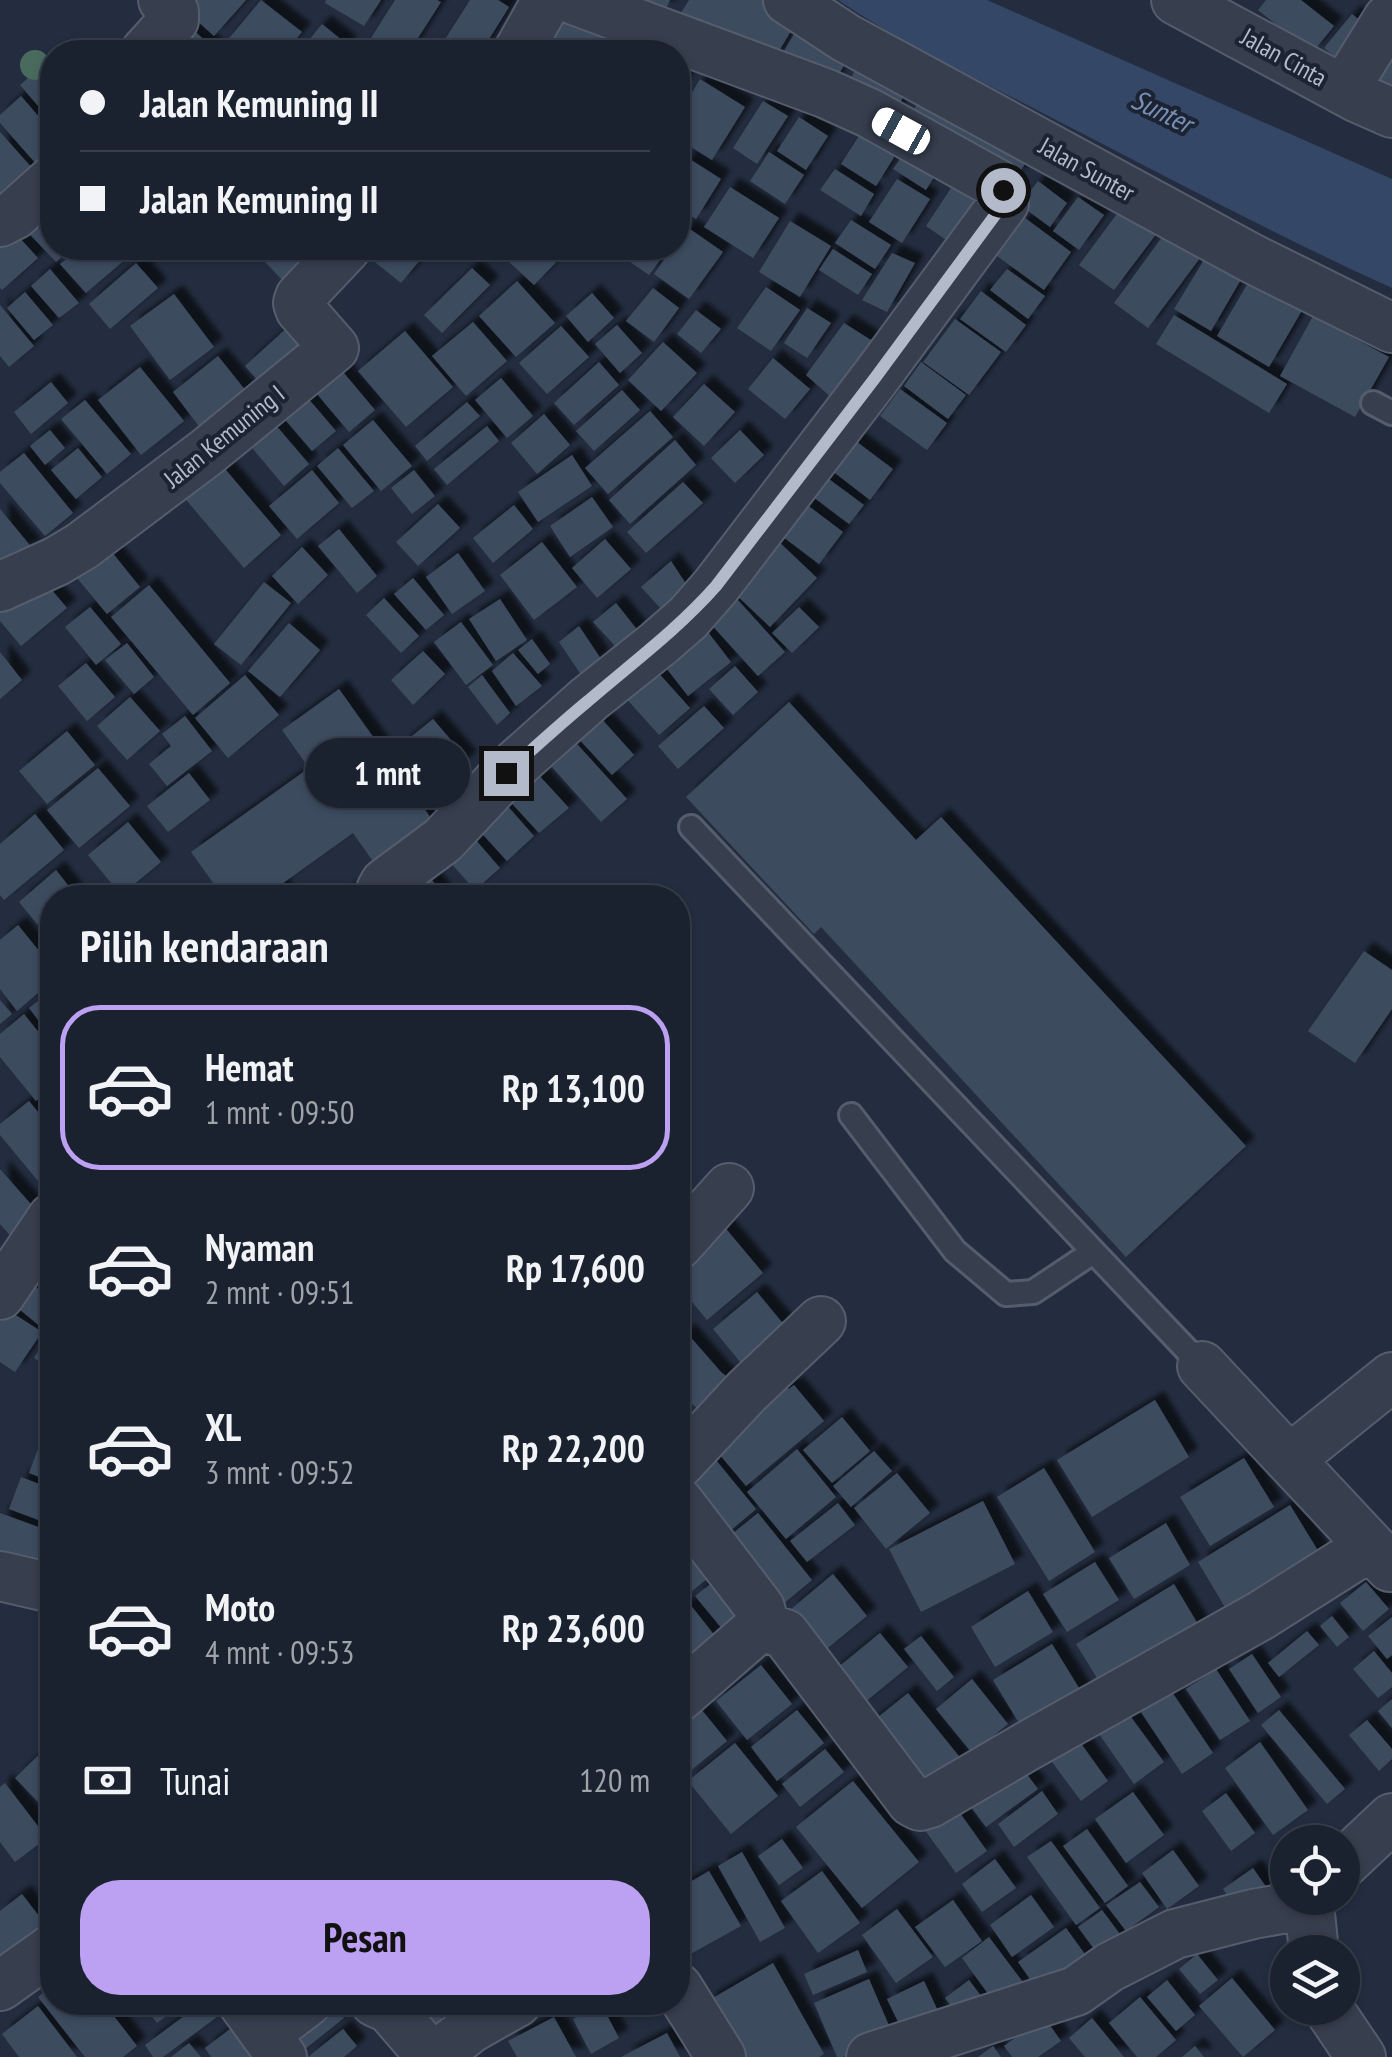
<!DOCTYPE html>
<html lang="id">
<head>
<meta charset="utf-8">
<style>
  :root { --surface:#1a222f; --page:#272f3b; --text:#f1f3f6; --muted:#9fa4aa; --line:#383f4b; --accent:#bca0f2 }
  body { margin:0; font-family:"PT Sans Narrow",sans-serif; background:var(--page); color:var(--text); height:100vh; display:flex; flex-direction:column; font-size:38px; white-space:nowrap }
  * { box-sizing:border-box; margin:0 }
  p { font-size:32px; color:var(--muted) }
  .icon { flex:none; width:55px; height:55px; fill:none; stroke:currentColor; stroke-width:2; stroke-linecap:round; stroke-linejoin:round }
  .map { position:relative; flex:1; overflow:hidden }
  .sheet { position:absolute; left:40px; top:885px; width:650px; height:1130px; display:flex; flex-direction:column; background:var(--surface); border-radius:40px; box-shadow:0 2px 8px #0004,0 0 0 2px var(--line) }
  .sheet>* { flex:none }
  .banner { position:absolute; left:40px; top:40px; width:650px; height:220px; border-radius:40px; box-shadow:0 2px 8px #0004,0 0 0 2px var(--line); display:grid; align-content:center; height:220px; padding:0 40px; background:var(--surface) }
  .tools { position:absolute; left:1270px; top:1825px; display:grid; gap:20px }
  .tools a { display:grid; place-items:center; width:90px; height:90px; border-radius:50%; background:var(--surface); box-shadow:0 2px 8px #0004,0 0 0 2px var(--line); font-size:50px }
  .end { position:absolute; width:45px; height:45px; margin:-22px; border:12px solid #b3baca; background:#111; box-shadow:0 0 0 5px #111 }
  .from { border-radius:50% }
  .bubble { position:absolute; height:70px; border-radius:35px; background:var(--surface); box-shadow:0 2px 8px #0004,0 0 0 2px var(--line); font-size:32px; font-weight:700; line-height:70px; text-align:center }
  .car { position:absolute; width:30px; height:60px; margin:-30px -15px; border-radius:12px; box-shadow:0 0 8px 2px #0007; background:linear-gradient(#fff 24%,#345 0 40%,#fff 0 76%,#345 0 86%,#fff 0) }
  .banner b { display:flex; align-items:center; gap:35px; height:95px; font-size:38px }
  .banner b+b { border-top:2px solid var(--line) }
  .banner i { width:25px; height:25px; background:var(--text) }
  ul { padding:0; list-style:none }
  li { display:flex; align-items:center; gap:30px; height:165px; margin:0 20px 15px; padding:0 20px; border:5px solid transparent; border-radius:40px }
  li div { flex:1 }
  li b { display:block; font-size:38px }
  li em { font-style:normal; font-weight:700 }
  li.current { border-color:var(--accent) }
  li>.icon { width:90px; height:90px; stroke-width:1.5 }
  h2 { padding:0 40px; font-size:45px; line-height:120px }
  .pay { display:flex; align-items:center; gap:25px; height:110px; padding:0 40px; font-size:38px }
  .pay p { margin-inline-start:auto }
  .action { display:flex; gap:20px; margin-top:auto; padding:20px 40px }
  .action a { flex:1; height:115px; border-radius:40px; background:var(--accent); color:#111; font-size:40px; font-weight:700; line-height:115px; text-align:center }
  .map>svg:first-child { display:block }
  .water { fill:#354767 }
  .building { fill:#3e4b5f; filter:url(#shadow) }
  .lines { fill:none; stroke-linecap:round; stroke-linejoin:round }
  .lane-casing { stroke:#555d6d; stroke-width:28 }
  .street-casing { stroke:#555d6d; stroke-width:52 }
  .lane { stroke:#373f4f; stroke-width:22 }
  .street { stroke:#373f4f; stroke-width:48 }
  .tree { fill:#496b5e }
  .route { stroke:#b3baca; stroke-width:12 }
  .labels { text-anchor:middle; stroke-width:8; stroke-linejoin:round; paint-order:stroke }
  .street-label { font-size:25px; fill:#b3baca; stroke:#1c2434 }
  .water-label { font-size:28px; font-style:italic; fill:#798eb3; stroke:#1c2434 }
</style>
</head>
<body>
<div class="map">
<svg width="1392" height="2057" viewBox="0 0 1392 2057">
  <defs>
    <filter id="shadow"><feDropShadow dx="9" dy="-9" stdDeviation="2.5" flood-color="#0009"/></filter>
  </defs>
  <rect width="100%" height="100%" fill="#232d3f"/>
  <!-- water -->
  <path class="water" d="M838,0H987L1392,179V288C1279,237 1169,178 1058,121C984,82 907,47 838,0Z"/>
  <!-- building -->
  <path class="building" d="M174,0H246L214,36Z
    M261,0L302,32L285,52H239L226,42Z
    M326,0H381L364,26L325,3Z
    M395,0H437L441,2L409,52H370L364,49Z
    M470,0H498L509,7L481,52H437Z
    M642,0H670L665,11Z
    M689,0H773L800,16L773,61L679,16Z
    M1266,0H1301L1334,26L1312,53L1258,10Z
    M556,3L628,38L621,52H573L540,37Z
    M1352,14L1378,35L1350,69L1324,48Z
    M182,20L218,52H152Z
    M322,24L348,45L341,52H299Z
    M797,29L849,58L831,86L774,68Z
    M1392,40V106L1359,70Z
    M861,57L911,80L894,116L844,93Z
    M50,59L52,61V122L20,85Z
    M678,64L690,71L678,92Z
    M700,79L745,107L712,160L678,139V116Z
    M924,90L1034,147L1017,178L908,121Z
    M21,96L52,132V154L38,166L0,123V115Z
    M763,101L788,116L757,164L733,148Z
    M799,117L828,136L806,170L777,151Z
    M864,128L898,151L876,186L841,164Z
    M0,132L41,178L0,205Z
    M908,148L940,167L926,190L893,169Z
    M769,152L804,175L785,204L750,181Z
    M688,158L721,179L696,219L678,208V174Z
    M835,169L874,194L861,216L820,190Z
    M897,179L930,199L902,243L869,222Z
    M1038,181L1067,203L1050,227L1020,205Z
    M730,187L779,218L753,258L704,227Z
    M951,188L976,197L952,244L926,226Z
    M1078,197L1104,215L1079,250L1053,231Z
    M43,205L52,215V248H72L56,262L21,225Z
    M1122,207L1157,233L1114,290L1079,265Z
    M1025,218L1071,252L1044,290L997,256Z
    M851,220L891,245L875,269L835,243Z
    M790,221L831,246L800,297L759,272Z
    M7,224L38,258L2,290L0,288V230Z
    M687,227L723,252L689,299L654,274L672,248H678V240Z
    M1165,233L1200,258L1148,328L1114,303Z
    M80,248H130L134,252L86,293L60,264Z
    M154,248H182L166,261Z
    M252,248H320L284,282Z
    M362,248H430L401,283L360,250Z
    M494,248H558L564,254L534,285Z
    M610,248H669L649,275Z
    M833,249L872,274L858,295L819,270Z
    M892,253L915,263L887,312L862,300Z
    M1207,255L1243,276L1211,331L1174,309Z
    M136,263L158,288L110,329L89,304Z
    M472,268L490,285L442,333L424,315Z
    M50,269L79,303L59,318L31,286Z
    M1007,269L1045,296L1028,319L990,290Z
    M1252,276L1304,307L1269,367L1217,336Z
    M517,281L555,323L516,357L479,316Z
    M766,287L800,310L771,351L737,328Z
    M653,288L679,308L654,342L626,321Z
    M981,291L1026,325L1006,352L960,319Z
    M25,292L53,325L34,340L7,308Z
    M592,293L614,318L588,342L566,316Z
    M174,294L214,347L170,380L130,326Z
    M0,305L34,346L9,367L0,356Z
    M807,308L831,323L807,358L784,343Z
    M696,310L721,329L701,353L677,334Z
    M301,315L324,341L268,392L245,366Z
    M1174,315L1287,384L1269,413L1156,344Z
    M1313,316L1389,357L1355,417L1280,376Z
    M955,319L1001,352L969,395L923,362Z
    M473,322L507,361L466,396L432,356Z
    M844,323L874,342L833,399L806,375Z
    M617,325L642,353L620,373L595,344Z
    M561,326L589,357L547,394L519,363Z
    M405,331L453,387L406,427L358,371Z
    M663,342L697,373L661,411L628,380Z
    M218,356L250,396L204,433L173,392Z
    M773,358L810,389L785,419L748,389Z
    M599,362L619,385L574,425L554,403Z
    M921,362L966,395L948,419L904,386Z
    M338,366L375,410L349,432L312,388Z
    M140,367L184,421L141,455L98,400Z
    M501,378L533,416L507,438L475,400Z
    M51,382L68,403L31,434L14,412Z
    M704,384L735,412L704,446L673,417Z
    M300,389L336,431L312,451L276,409Z
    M900,389L947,423L927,450L880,416Z
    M622,390L640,410L594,451L576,431Z
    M85,400L131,454L107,474L61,419Z
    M467,402L480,416L427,461L415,446Z
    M650,411L673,437L608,494L585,468Z
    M544,414L570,445L537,474L511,443Z
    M268,416L309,464L284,486L243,437Z
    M373,420L412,466L381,491L343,445Z
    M487,426L499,441L447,485L434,469Z
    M50,430L65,448L45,465L30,446Z
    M740,430L764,455L735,483L711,458Z
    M845,433L893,469L870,500L822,463Z
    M675,440L696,465L630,524L609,500Z
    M78,448L102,477L76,499L51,470Z
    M338,448L374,491L352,508L317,466Z
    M24,453L73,513L45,536L0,483V472Z
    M572,455L592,486L538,522L518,492Z
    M220,463L281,535L244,568L182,495Z
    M312,470L339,503L297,539L269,506Z
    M414,470L435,496L412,514L391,488Z
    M818,471L864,505L849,524L804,490Z
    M683,482L703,503L646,553L627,532Z
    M592,497L613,527L570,557L550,526Z
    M798,498L843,532L819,564L774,530Z
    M438,504L460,528L418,566L396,542Z
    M514,505L533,529L493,563L473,538Z
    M0,509L33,549L0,561Z
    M339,529L377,576L357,593L318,546Z
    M605,539L631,569L597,598L572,568Z
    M776,539L817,578L770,627L729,588Z
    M542,542L577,587L534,620L500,575Z
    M302,547L328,575L298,604L272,576Z
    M111,551L140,587L107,614L77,578Z
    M458,553L485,591L452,614L426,577Z
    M671,561L690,590L663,611L641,587Z
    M40,576L67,608L21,646L0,621V609Z
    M413,578L444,615L426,630L394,594Z
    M264,582L291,603L241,665L214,644Z
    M149,585L230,683L193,715L111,617Z
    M384,598L419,636L401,653L366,615Z
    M736,598L785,652L758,676L709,622Z
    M500,599L527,640L496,661L469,619Z
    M616,603L639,632L618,649L593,622Z
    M90,607L121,644L96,665L65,627Z
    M799,607L819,627L792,653L772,633Z
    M461,622L493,665L466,685L434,642Z
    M289,623L320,650L280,697L248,671Z
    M579,626L601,659L582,676L559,642Z
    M704,627L731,662L688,696L660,660Z
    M532,639L550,664L538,674L518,650Z
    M127,643L154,677L134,694L105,660Z
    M423,651L445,674L413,705L391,680Z
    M0,652L22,680L0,699Z
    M513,653L542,686L516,706L492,671Z
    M86,663L115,697L87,721L58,686Z
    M735,666L758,692L733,715L709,689Z
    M654,668L690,708L659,735L624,696Z
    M245,675L279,715L228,758L195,718Z
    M482,675L510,713L497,725L468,687Z
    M339,689L443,835L384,877L353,833L279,886L287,898H224L191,852L309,768L282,730Z
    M130,697L160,731L127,760L97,726Z
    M789,702L916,840L941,817L1246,1146L1126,1257L821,927L814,934L686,797Z
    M704,706L724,728L678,769L658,746Z
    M185,716L212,751L167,786L149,764L171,746L162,734Z
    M599,716L634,755L612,775L577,737Z
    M433,719L468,760L436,786L401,745Z
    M67,731L95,765L47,804L19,771Z
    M577,744L627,799L601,822L552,767Z
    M98,768L130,806L79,848L47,810Z
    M535,771L569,808L539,833L506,797Z
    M189,773L210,800L168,832L147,806Z
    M504,802L534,836L507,861L476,827Z
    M35,814L64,850L4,900L0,895V844Z
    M128,822L161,862L121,895L88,855Z
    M474,838L500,868L475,890L448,860Z
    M56,870L78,898H52V942L19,902Z
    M428,875L446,898H399Z
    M355,885L364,898H338Z
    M18,925L52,967V981L17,1011L0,989V940Z
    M1364,951L1392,970V1009L1355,1063L1308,1031Z
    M52,990V1038L29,1008Z
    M0,1000L12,1014L0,1024Z
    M24,1014L52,1049V1087L36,1101L0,1057V1034Z
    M29,1101L52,1129V1179L43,1187L0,1135V1124Z
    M0,1169L43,1218L16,1242L0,1224Z
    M722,1224L763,1273L707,1320L678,1285V1261Z
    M52,1239V1292L27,1271Z
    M26,1279L52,1300V1336L8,1300Z
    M757,1292L790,1332L746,1369L713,1329Z
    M8,1310L42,1332L15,1372L0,1362V1322Z
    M686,1332L721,1372L740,1387L705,1416L687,1399L679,1405L678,1403V1339Z
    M45,1341L52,1345V1370L34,1358Z
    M778,1376L789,1389L794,1385L824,1421L746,1486L704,1436Z
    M1155,1400L1189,1457L1092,1517L1057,1460Z
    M842,1417L870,1451L832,1483L803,1450Z
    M43,1435L52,1438V1482L29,1473Z
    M797,1449L836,1497L786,1539L747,1492Z
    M874,1451L892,1471L851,1507L833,1486Z
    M711,1454L756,1509L717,1542L678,1494Z
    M1244,1458L1274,1507L1210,1546L1180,1497Z
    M1044,1468L1095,1552L1049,1581L997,1497Z
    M897,1473L930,1513L886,1549L854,1508Z
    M21,1477L52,1489V1525L9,1509Z
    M983,1501L1015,1564L921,1612L889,1549Z
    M838,1503L855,1525L807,1562L790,1541Z
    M1290,1505L1328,1567L1235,1624L1198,1562Z
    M0,1513L52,1532V1575L0,1565Z
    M758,1513L812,1580L776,1610L721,1543Z
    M1166,1523L1190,1565L1134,1599L1109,1558Z
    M678,1529L713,1574L686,1596L678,1586Z
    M1095,1562L1119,1600L1067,1632L1043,1594Z
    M725,1573L762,1620L733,1642L695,1596Z
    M833,1574L867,1616L824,1651L790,1610Z
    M1366,1582L1389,1609L1363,1631L1340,1603Z
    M1174,1584L1205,1636L1108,1696L1076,1644Z
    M1028,1591L1053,1632L995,1667L971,1627Z
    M689,1603L723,1646L692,1671L678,1652V1613Z
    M1332,1616L1349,1637L1337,1647L1320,1626Z
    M1392,1617V1655L1387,1659L1368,1636Z
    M1307,1631L1319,1645L1279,1677L1268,1663Z
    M880,1633L908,1667L859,1707L831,1673Z
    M921,1636L954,1677L937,1691L904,1649Z
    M1052,1644L1087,1701L1028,1738L993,1680Z
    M1374,1651L1392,1673V1687L1378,1698L1353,1669Z
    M1252,1654L1281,1697L1258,1713L1229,1669Z
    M761,1665L792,1704L747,1740L716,1701Z
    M1216,1669L1250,1721L1220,1740L1186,1689Z
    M972,1679L1008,1724L972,1753L936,1709Z
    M1172,1692L1213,1753L1182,1774L1141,1712Z
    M908,1693L962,1760L921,1794L867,1726Z
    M1392,1699V1728L1378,1711Z
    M701,1709L727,1741L689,1772L678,1758V1728Z
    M797,1710L824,1743L777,1781L751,1747Z
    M1279,1710L1345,1789L1327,1804L1261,1725Z
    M1128,1713L1164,1762L1134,1784L1099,1734Z
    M1367,1720L1392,1749V1759L1379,1771L1349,1735Z
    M1077,1738L1108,1781L1081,1801L1049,1758Z
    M52,1742V1792L40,1804L15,1778Z
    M1260,1742L1308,1810L1273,1835L1225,1768Z
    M735,1743L778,1796L731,1834L688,1781Z
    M825,1749L844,1772L800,1807L782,1784Z
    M1017,1761L1038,1789L986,1827L965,1799Z
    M853,1781L919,1862L862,1908L796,1827Z
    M5,1783L47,1838L15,1862L0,1842V1787Z
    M1042,1791L1058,1814L1014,1847L998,1824Z
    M1133,1792L1164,1835L1126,1863L1095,1819Z
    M1226,1793L1255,1833L1231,1851L1202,1811Z
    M950,1799L987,1851L956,1873L919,1822Z
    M1087,1829L1128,1886L1105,1903L1063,1846Z
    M782,1839L803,1868L779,1885L758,1856Z
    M1051,1841L1100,1908L1076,1925L1027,1857Z
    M1173,1850L1199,1886L1167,1909L1142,1873Z
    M742,1852L785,1928L760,1942L718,1866Z
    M995,1859L1016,1888L982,1912L962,1884Z
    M1253,1868L1271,1894L1242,1916L1223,1889Z
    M709,1871L741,1926L678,1961V1889Z
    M822,1871L860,1923L818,1953L781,1901Z
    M1140,1882L1159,1907L1126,1931L1106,1905Z
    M22,1894L52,1933L0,1981V1911Z
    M1031,1895L1054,1927L1012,1957L990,1925Z
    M953,1900L982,1941L945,1967L915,1927Z
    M897,1909L933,1957L896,1983L862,1935Z
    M1102,1910L1125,1941L1100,1957L1078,1927Z
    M1066,1928L1092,1964L1044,1999L1018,1962Z
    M989,1937L1025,1985L997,2006L962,1958Z
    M858,1950L867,1972L813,1995L804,1974Z
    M1197,1954L1218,1980L1200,1994L1179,1969Z
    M773,1963L824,2054L819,2057H737L706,2002Z
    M1232,1978L1275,2030L1243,2057L1199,2006Z
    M869,1979L893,2035L843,2057H837L814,2003Z
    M969,1980L987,2004L963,2022L945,1998Z
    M1167,1980L1195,2015L1176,2031L1147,1997Z
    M924,1981L944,2024L908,2042L887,1999Z
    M52,1986V2002H103L137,2046L123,2057H85L38,1997Z
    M1140,1997L1176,2040L1156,2057H1137L1109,2023Z
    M141,2002H186L157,2023Z
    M203,2002H219L225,2011L163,2057H153L145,2045Z
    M319,2002H331L344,2018L295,2057L278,2036Z
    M387,2002H432L447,2027L423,2042Z
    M442,2002H475L453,2022Z
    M601,2004L619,2038L591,2054L573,2019Z
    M38,2006L77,2057H19L2,2034Z
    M554,2017L576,2057H517L508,2041Z
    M1044,2017L1061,2041L1038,2057H1012L1004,2046Z
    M1092,2018L1124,2057H1085L1069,2038Z
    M234,2026L258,2057H211L205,2048Z
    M343,2029L357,2046L344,2057H308Z
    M667,2033L680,2057H621Z
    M189,2043L201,2057H171Z
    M993,2046L1001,2057H978Z
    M1195,2046L1204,2057H1182Z"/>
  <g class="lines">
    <!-- lane casing -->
    <g class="lane-casing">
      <path id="lane" d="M1373,403L1392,413
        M691,827L1202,1366
        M851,1115L955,1251L1006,1294L1033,1292L1093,1252"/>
    </g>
    <!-- street casing -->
    <g class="street-casing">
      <path id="street" d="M788,0L846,38L1251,258L1392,328
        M1176,0L1358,98L1392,113
        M145,52L174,20V12L163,0
        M518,52L547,0
        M1344,90L1388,19
        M0,222L14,215L52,181
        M0,587L57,561L82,546L207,452L334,348L300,309L298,303L300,297L346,248
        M381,898V890L385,883L443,840L506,773L589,699L658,644L688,618L716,586L875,378L1004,203L1003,190L997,184L869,113L827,94L574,0
        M678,1245L729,1188
        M0,1295L52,1218
        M1202,1366L1390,1567
        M1290,1459L1392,1377
        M678,1465L747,1391L821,1321
        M678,1501L760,1608L765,1627
        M0,1576L52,1588
        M678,1698L756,1630L765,1627L785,1634L912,1802L920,1806L930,1803L1031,1744L1260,1616L1369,1547
        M1342,1865L1392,1818
        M1314,1952L1309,1904L1314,1898
        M0,1986L52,1949
        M678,1988L721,2057
        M242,2002L282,2057
        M375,2002L390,2009L422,2046L433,2051H442L471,2028L517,2002
        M1328,2008L1361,2057
        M265,2034L307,2002
        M871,2057L1076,1991L1110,1967L1175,1934L1253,1914L1309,1904"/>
    </g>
    <!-- lane -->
    <use href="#lane" class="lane"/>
    <!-- street -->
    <use href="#street" class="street"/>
  </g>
  <!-- trees -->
  <circle class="tree" cx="35" cy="65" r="15"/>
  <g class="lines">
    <!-- route -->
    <path class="route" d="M506,773C533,749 560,724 588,701C632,663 677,630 716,586L875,378L1004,203L1003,190"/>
  </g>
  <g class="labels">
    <!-- street labels -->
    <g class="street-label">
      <text transform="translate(1284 57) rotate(29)" y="9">Jalan Cinta</text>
      <text transform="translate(1087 169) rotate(29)" y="9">Jalan Sunter</text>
      <text transform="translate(224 436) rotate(-39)" y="9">Jalan Kemuning I</text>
    </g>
    <!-- water labels -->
    <g class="water-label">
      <text transform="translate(1162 111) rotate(26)" y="10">Sunter</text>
    </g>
  </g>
</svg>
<div class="tools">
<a><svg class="icon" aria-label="locate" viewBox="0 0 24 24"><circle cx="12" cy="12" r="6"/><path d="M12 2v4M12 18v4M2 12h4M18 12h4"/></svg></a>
<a><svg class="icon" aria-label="layers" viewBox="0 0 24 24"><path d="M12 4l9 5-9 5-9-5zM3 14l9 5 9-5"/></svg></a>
</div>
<i class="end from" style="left:1003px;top:190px"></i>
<i class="end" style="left:506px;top:773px"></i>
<div class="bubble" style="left:305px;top:738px;width:165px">1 mnt</div>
<i class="car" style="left:901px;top:131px;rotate:299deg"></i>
<div class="banner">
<b><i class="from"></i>Jalan Kemuning II</b>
<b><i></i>Jalan Kemuning II</b>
</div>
<section class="sheet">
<h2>Pilih kendaraan</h2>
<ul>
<li class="current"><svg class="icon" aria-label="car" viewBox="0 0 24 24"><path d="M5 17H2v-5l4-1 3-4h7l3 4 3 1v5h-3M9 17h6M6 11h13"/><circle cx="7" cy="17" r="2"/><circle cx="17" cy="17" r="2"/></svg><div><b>Hemat</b><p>1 mnt · 09:50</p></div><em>Rp 13,100</em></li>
<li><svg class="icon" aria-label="car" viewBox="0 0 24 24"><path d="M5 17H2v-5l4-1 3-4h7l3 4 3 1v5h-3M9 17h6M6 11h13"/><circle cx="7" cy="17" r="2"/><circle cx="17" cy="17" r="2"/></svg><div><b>Nyaman</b><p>2 mnt · 09:51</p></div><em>Rp 17,600</em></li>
<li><svg class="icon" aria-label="car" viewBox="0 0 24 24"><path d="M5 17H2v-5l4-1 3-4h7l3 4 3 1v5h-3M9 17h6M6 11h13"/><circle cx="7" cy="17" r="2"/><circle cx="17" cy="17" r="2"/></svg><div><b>XL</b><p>3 mnt · 09:52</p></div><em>Rp 22,200</em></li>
<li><svg class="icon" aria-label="car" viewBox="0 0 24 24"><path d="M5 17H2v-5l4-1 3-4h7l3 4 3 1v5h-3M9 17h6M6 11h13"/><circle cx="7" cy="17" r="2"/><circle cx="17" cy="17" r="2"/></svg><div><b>Moto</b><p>4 mnt · 09:53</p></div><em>Rp 23,600</em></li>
</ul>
<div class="pay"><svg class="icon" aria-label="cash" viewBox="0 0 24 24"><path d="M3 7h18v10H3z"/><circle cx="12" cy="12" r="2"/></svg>Tunai<p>120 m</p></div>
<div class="action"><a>Pesan</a></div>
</section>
</div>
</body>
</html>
